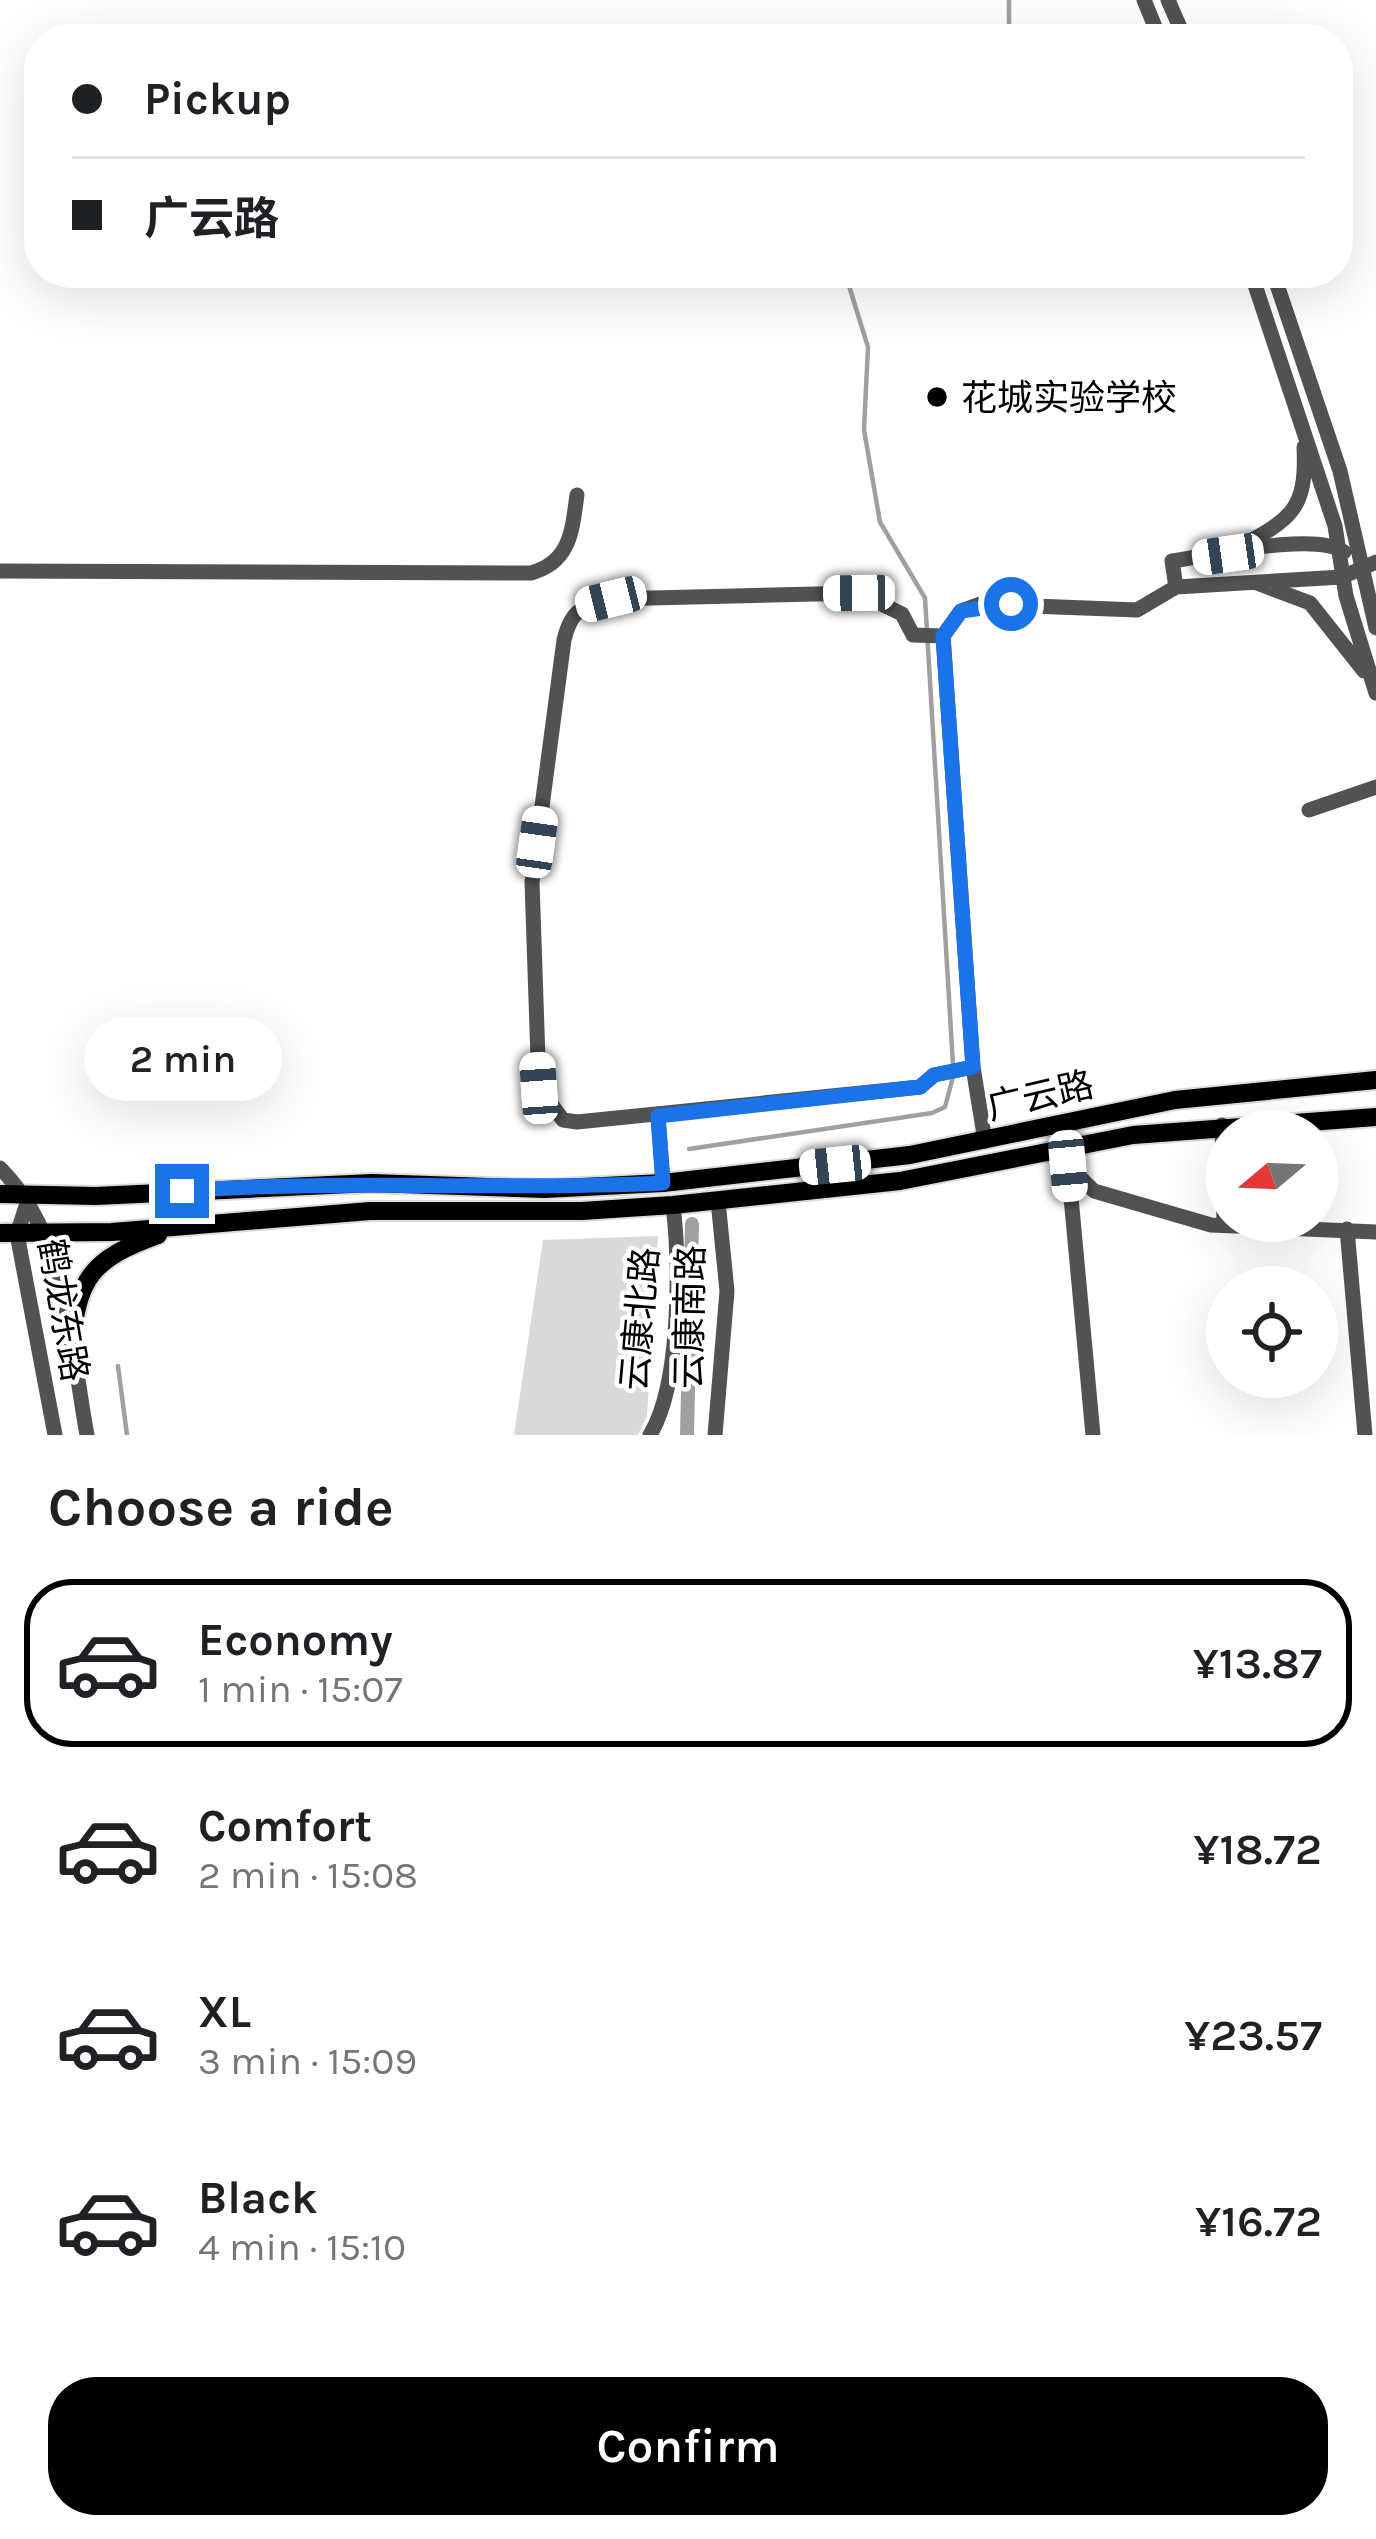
<!DOCTYPE html>
<html lang="en">
<head>
<meta charset="utf-8">
<style>
  :root { --surface:#fff; --page:#f6f6f6; --text:#202124; --muted:#757577; --line:#e0e0e0; --accent:#000 }
  body { margin:0; font-family:Karla,"Noto Sans SC",sans-serif; background:var(--page); color:var(--text); height:100vh; display:flex; flex-direction:column; font-size:45px; white-space:nowrap }
  * { box-sizing:border-box; margin:0 }
  p { font-size:39px; color:var(--muted) }
  .icon { flex:none; width:66px; height:66px; fill:none; stroke:currentColor; stroke-width:2; stroke-linecap:round; stroke-linejoin:round }
  .map { position:relative; height:1435px; overflow:hidden }
  .sheet { display:flex; flex-direction:column; background:var(--surface); flex:1 }
  .sheet>* { flex:none }
  .banner { position:absolute; left:24px; top:24px; width:1329px; height:264px; border-radius:48px; box-shadow:0 12px 48px #0002; display:grid; align-content:center; height:264px; padding:0 48px; background:var(--surface) }
  .needle { width:78px; rotate:251deg }
  .buttons { position:absolute; left:1206px; top:1110px; display:grid; gap:24px }
  .buttons a { display:grid; place-items:center; width:132px; height:132px; border-radius:50%; background:var(--surface); box-shadow:0 12px 48px #0002; font-size:60px }
  .end { position:absolute; width:54px; height:54px; margin:-27px; border:15px solid #1a73e8; background:#fff; box-shadow:0 0 0 6px #fff }
  .from { border-radius:50% }
  .bubble { position:absolute; height:84px; border-radius:42px; background:var(--surface); box-shadow:0 12px 48px #0002; font-size:39px; font-weight:600; line-height:84px; text-align:center }
  .car { position:absolute; width:36px; height:72px; margin:-36px -18px; border-radius:15px; box-shadow:0 0 9px 3px #0007; background:linear-gradient(#fff 24%,#345 0 40%,#fff 0 76%,#345 0 86%,#fff 0) }
  .banner b { display:flex; align-items:center; gap:42px; height:114px; font-size:45px }
  .banner b+b { border-top:3px solid var(--line) }
  .banner i { width:30px; height:30px; background:var(--text) }
  ul { padding:0; list-style:none }
  li { display:flex; align-items:center; gap:36px; height:168px; margin:0 24px 18px; padding:0 24px; border:6px solid transparent; border-radius:48px }
  li div { flex:1 }
  li b { display:block; font-size:45px }
  li em { font-style:normal; font-weight:600 }
  li.current { border-color:var(--accent) }
  li>.icon { width:108px; height:108px; stroke-width:1.5 }
  h2 { padding:0 48px; font-size:54px; line-height:144px }
  .primary-button { display:flex; gap:24px; margin-top:auto; padding:24px 48px }
  .primary-button a { flex:1; height:138px; border-radius:48px; background:var(--accent); color:#fff; font-size:48px; font-weight:600; line-height:138px; text-align:center }
  .map>svg:first-child { display:block }
  .green { fill:#d9d9d9 }
  .lines { fill:none; stroke-linecap:round; stroke-linejoin:round }
  .stream { stroke:#a0a0a0; stroke-width:4.5 }
  .canal { stroke:#a0a0a0; stroke-width:14 }
  .major-casing { stroke:#dbdbdb; stroke-width:22 }
  .minor { stroke:#525252; stroke-width:15 }
  .major { stroke:#000; stroke-width:18 }
  .route { stroke:#1a73e8; stroke-width:15 }
  .poi-dot { fill:#000; stroke:#fff; stroke-width:4.5 }
  .labels { text-anchor:middle; stroke-width:9; stroke-linejoin:round; paint-order:stroke }
  .poi-label { font-size:36px; fill:#000; stroke:#fff; text-anchor:start }
  .street-label { font-size:36px; fill:#000; stroke:#fff }
</style>
</head>
<body>
<div class="map">
<svg width="1376" height="1435" viewBox="0 0 1376 1435">
  <rect width="100%" height="100%" fill="#fff"/>
  <!-- green -->
  <path class="green" d="M658,1236L647,1416L638,1435H514L543,1240Z"/>
  <g class="lines">
    <!-- stream -->
    <path class="stream" d="M1009,0V39
      M845,273L868,347L864,430L880,522L925,598L953,1065
      M689,1149L932,1113L945,1107L953,1077
      M118,1366L127,1435"/>
    <!-- canal -->
    <path class="canal" d="M687,1435L692,1224"/>
    <!-- major casing -->
    <g class="major-casing">
      <path id="major" d="M0,1194L96,1196L372,1183L544,1189L663,1183L910,1155L1175,1100L1376,1080
        M0,1233L112,1232L370,1211H582L673,1205L900,1181L1133,1135L1376,1117
        M71,1349C77,1278 91,1259 158,1235"/>
    </g>
    <!-- minor -->
    <path class="minor" d="M1144,0L1160,39
      M1168,0L1185,39
      M1251,273L1335,526L1346,596L1376,693
      M1273,273L1340,471L1376,628
      M1239,547C1291,519 1307,510 1304,447
      M0,571L531,573C571,562 572,530 577,495
      M1257,583L1310,603L1364,671
      M1176,587L1172,561C1208,556 1316,531 1344,552
      M943,636L913,635L902,614L859,593L611,599C582,606 571,610 564,640L532,882L539,1088L563,1120L577,1122L920,1087L934,1075L973,1067
      M1309,810L1376,787
      M658,1116L663,1183
      M1222,1125L1224,1225
      M985,1141L973,1067L943,636L961,611L980,604L1137,610L1176,587L1342,577L1376,562
      M1052,1150L1094,1191L1211,1225L1376,1232
      M1068,1165L1093,1435
      M0,1168C68,1236 70,1344 87,1435
      M29,1197L17,1234L55,1435
      M1347,1229L1365,1435
      M650,1435C681,1384 680,1264 673,1205
      M715,1435L727,1291L718,1201"/>
    <!-- major -->
    <use href="#major" class="major"/>
  </g>
  <g class="lines">
    <!-- route -->
    <path class="route" d="M182,1191C343,1179 502,1191 663,1183L658,1116L920,1087L934,1075L973,1067L943,636L961,611L1011,604"/>
  </g>
  <!-- markers -->
  <circle class="poi-dot" cx="937" cy="397" r="12"/>
  <g class="labels">
    <!-- poi labels -->
    <g class="poi-label">
      <text x="961" y="410">花城实验学校</text>
    </g>
    <!-- street labels -->
    <g class="street-label">
      <text transform="translate(1040 1095) rotate(-13)" y="13">广云路</text>
      <text transform="translate(64 1310) rotate(80)" y="13">鹤龙东路</text>
      <text transform="translate(689 1317) rotate(-89)" y="13">云康南路</text>
      <text transform="translate(639 1319) rotate(-85)" y="13">云康北路</text>
    </g>
  </g>
</svg>
<div class="buttons">
<a><svg class="needle" viewBox="-14 -14 28 28"><path d="M0-13l5 13h-10z" fill="#e53935"/><path d="M0 13l5-13h-10z" fill="#757577"/></svg></a>
<a><svg class="icon" aria-label="locate" viewBox="0 0 24 24"><circle cx="12" cy="12" r="6"/><path d="M12 2v4M12 18v4M2 12h4M18 12h4"/></svg></a>
</div>
<i class="end from" style="left:1011px;top:604px"></i>
<i class="end" style="left:182px;top:1191px"></i>
<div class="bubble" style="left:84px;top:1017px;width:198px">2 min</div>
<i class="car" style="left:1228px;top:554px;rotate:262deg"></i>
<i class="car" style="left:859px;top:593px;rotate:269deg"></i>
<i class="car" style="left:611px;top:599px;rotate:256deg"></i>
<i class="car" style="left:537px;top:842px;rotate:8deg"></i>
<i class="car" style="left:539px;top:1088px;rotate:356deg"></i>
<i class="car" style="left:835px;top:1165px;rotate:264deg"></i>
<i class="car" style="left:1068px;top:1166px;rotate:175deg"></i>
<div class="banner">
<b><i class="from"></i>Pickup</b>
<b><i></i>广云路</b>
</div>
</div>
<section class="sheet">
<h2>Choose a ride</h2>
<ul>
<li class="current"><svg class="icon" aria-label="car" viewBox="0 0 24 24"><path d="M5 17H2v-5l4-1 3-4h7l3 4 3 1v5h-3M9 17h6M6 11h13"/><circle cx="7" cy="17" r="2"/><circle cx="17" cy="17" r="2"/></svg><div><b>Economy</b><p>1 min · 15:07</p></div><em>¥13.87</em></li>
<li><svg class="icon" aria-label="car" viewBox="0 0 24 24"><path d="M5 17H2v-5l4-1 3-4h7l3 4 3 1v5h-3M9 17h6M6 11h13"/><circle cx="7" cy="17" r="2"/><circle cx="17" cy="17" r="2"/></svg><div><b>Comfort</b><p>2 min · 15:08</p></div><em>¥18.72</em></li>
<li><svg class="icon" aria-label="car" viewBox="0 0 24 24"><path d="M5 17H2v-5l4-1 3-4h7l3 4 3 1v5h-3M9 17h6M6 11h13"/><circle cx="7" cy="17" r="2"/><circle cx="17" cy="17" r="2"/></svg><div><b>XL</b><p>3 min · 15:09</p></div><em>¥23.57</em></li>
<li><svg class="icon" aria-label="car" viewBox="0 0 24 24"><path d="M5 17H2v-5l4-1 3-4h7l3 4 3 1v5h-3M9 17h6M6 11h13"/><circle cx="7" cy="17" r="2"/><circle cx="17" cy="17" r="2"/></svg><div><b>Black</b><p>4 min · 15:10</p></div><em>¥16.72</em></li>
</ul>
<div class="primary-button"><a>Confirm</a></div>
</section>
</body>
</html>
